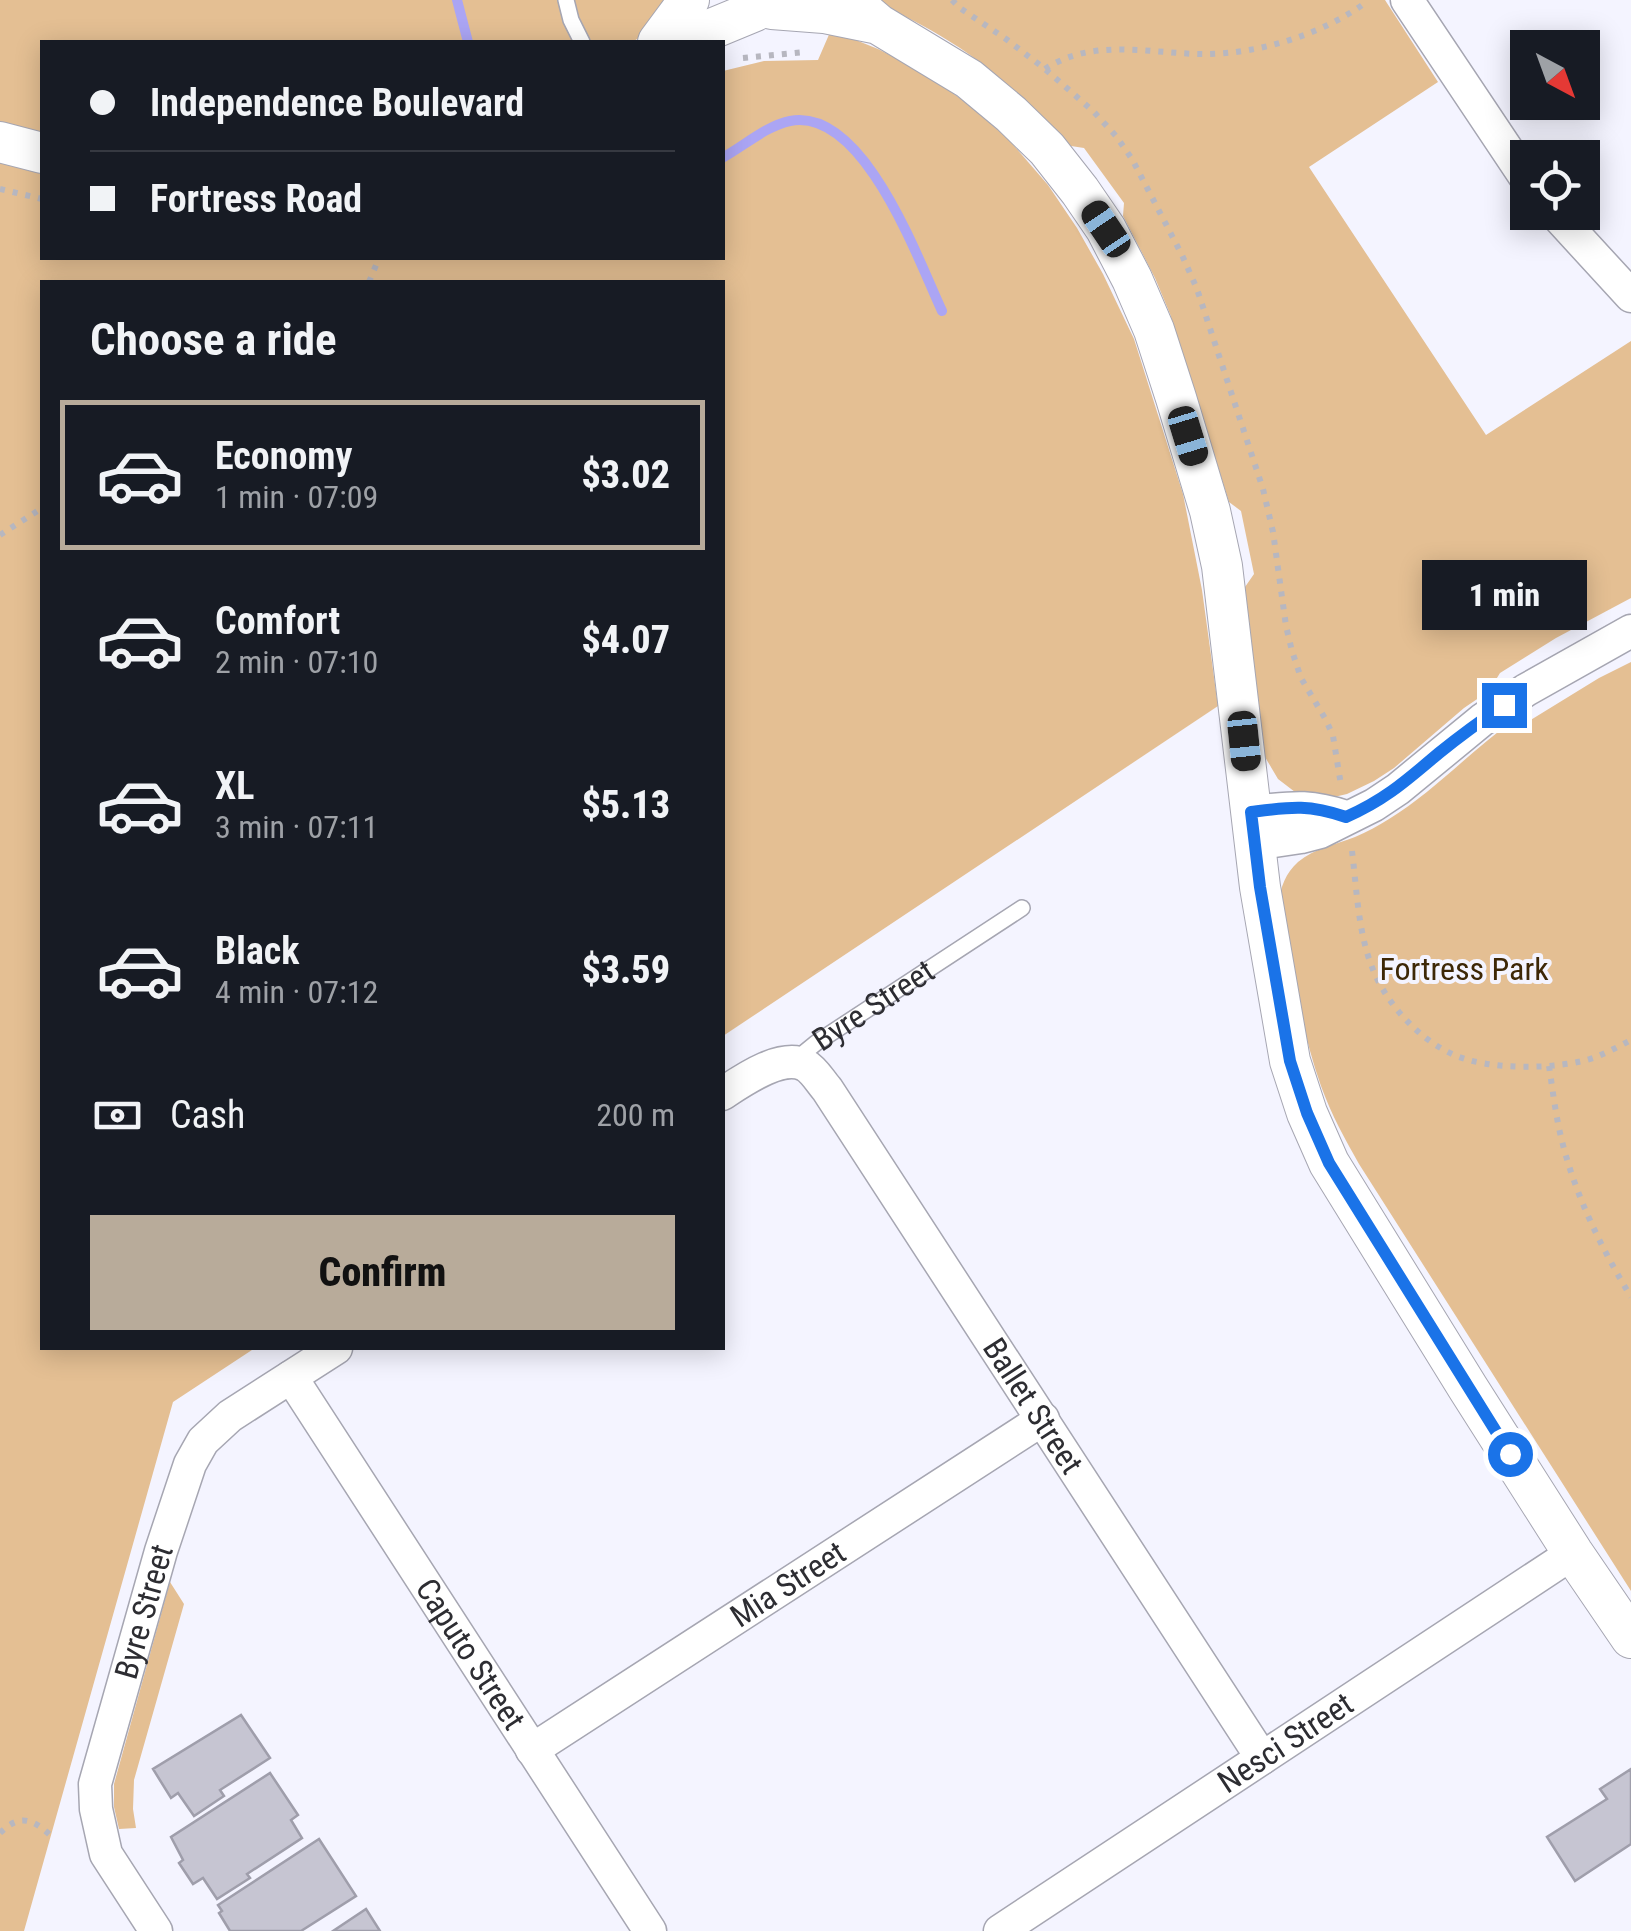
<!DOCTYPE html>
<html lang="en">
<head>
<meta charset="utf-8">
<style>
  :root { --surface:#171b24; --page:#20242c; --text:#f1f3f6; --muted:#9ea1a6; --line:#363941; --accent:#b8ab9a }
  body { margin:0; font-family:"Roboto Condensed",sans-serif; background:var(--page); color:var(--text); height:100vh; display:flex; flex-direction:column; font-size:38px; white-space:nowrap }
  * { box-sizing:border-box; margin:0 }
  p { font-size:32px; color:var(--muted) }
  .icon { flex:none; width:55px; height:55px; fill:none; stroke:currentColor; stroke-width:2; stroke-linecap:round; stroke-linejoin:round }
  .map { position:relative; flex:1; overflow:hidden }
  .side { position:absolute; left:40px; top:280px; width:685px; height:1070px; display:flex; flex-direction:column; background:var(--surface); border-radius:0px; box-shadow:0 5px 25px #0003 }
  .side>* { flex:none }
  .top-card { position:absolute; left:40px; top:40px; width:685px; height:220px; border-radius:0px; box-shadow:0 5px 25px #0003; display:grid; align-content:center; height:220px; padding:0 50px; background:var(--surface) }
  .needle { width:65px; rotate:139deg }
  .fabs { position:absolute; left:1510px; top:30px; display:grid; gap:20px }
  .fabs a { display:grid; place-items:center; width:90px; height:90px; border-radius:0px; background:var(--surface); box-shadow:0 5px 25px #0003; font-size:50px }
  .end { position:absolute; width:45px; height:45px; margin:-22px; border:12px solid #1a73e8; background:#fff; box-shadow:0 0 0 5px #fff }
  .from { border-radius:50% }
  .bubble { position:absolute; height:70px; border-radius:0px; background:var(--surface); box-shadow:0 5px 25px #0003; font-size:32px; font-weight:800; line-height:70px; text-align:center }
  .car { position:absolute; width:30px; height:60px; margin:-30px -15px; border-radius:12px; box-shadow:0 0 8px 2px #0007; background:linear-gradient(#222 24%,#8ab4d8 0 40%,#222 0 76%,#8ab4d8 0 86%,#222 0) }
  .top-card b { display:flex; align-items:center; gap:35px; height:95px; font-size:38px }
  .top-card b+b { border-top:2px solid var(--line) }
  .top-card i { width:25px; height:25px; background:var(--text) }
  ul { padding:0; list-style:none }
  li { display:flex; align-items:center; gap:30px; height:150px; margin:0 20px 15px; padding:0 30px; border:5px solid transparent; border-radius:0px }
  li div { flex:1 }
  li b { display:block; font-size:38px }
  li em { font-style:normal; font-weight:800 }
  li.selected { border-color:var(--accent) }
  li>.icon { width:90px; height:90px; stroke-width:1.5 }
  h2 { padding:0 50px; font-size:45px; line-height:120px }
  .pay { display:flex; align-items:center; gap:25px; height:110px; padding:0 50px; font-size:38px }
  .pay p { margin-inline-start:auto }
  .cta { display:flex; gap:20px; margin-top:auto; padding:20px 50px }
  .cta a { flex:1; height:115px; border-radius:0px; background:var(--accent); color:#111; font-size:40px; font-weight:800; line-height:115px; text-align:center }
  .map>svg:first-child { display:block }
  .green { fill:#e4bf93 }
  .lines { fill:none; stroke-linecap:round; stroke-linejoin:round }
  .stream { stroke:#aba5f4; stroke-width:10 }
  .building { fill:#c6c5d2; stroke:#9f9eab; stroke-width:2.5 }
  .service-casing { stroke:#a6a6b2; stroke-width:18 }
  .minor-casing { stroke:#a6a6b2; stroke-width:35 }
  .tertiary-casing { stroke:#a6a6b2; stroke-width:42 }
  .path { stroke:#b7b7c0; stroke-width:6; stroke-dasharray:5 8; stroke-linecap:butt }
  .service { stroke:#fff; stroke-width:15 }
  .minor { stroke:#fff; stroke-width:32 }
  .tertiary { stroke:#fff; stroke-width:40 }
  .route { stroke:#1a73e8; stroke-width:12 }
  .labels { text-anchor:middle; stroke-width:8; stroke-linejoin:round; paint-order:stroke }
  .park-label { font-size:32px; fill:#3d2706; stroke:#f4f4ff }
  .street-label { font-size:32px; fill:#2d2d32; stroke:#f4f4ff }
</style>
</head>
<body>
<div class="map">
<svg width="1631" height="1931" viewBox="0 0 1631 1931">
  <rect width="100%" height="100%" fill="#f4f4ff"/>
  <!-- green -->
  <path class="green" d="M0,0H675L646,32L633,42H42V134L0,123Z
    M877,0H1385L1438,82L1309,167L1486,435L1631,341V598L1556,638L1500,673L1489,691L1464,708L1394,768L1374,781L1347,794L1334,797L1295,792L1278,779L1265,757L1245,587L1254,574L1241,511L1229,502L1170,314L1155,278L1123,216L1124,203L1084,148L1071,146C1031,104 989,64 939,35C919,23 897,13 877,0Z
    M831,30L878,49L925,73L972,107L1010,141L1048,185L1077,228L1103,274L1134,339L1183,494L1202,590L1218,706L723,1036L722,282H42V1348H255L173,1402L24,1931H0V163L42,174V258H722L723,71L764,61L818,60Z
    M1631,662V1591L1359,1164C1345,1139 1331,1114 1321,1086C1300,1027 1292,964 1279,903C1280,887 1286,873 1298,862C1315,848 1335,845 1355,837C1367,832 1378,826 1389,819C1435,791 1472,749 1517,718L1529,721L1599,678Z
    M170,1582L184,1604L134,1780L133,1809L136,1828L119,1829L114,1807V1784Z"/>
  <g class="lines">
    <!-- stream -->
    <path class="stream" d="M457,0L468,42
      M722,158C744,146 766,126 790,121C864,107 918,260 942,311"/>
  </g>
  <!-- building -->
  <path class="building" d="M241,1715L270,1758L220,1790L224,1796L194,1816L178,1793L171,1798L153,1769Z
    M1631,1769V1844L1575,1881L1547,1837L1607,1799L1600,1789Z
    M270,1773L298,1815L291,1820L302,1838L247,1874L250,1878L217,1899L203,1878L193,1884L179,1863L183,1860L171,1837Z
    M319,1839L356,1896L301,1931H230L219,1913L222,1911L218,1905Z
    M366,1909L380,1931H333Z"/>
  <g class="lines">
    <!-- service casing -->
    <g class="service-casing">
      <g id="service">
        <path d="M566,0L571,20L582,42"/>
        <path id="s1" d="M798,1062L805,1052L816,1043L1022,908"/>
      </g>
    </g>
    <!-- minor casing -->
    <g class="minor-casing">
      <g id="minor">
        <path d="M1407,0L1528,181"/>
        <path d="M1554,212L1631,296"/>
        <path d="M1251,812C1291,808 1307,804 1346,817"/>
        <path d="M1254,844L1301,837L1320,832L1374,805L1398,789L1482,720L1526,690L1631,631"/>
        <path id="s2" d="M722,1094C742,1081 781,1053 805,1065C814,1070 820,1081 827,1089L1262,1758"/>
        <path id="s3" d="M291,1377L650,1931"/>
        <path id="s4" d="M532,1750L1043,1419"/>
        <path id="s5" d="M156,1931L106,1854L96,1809L95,1784L161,1551L190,1464L203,1441L230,1416L336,1348"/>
        <path id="s6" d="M1000,1931L1573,1553"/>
      </g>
    </g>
    <!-- tertiary casing -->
    <g class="tertiary-casing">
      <path id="tertiary" d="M850,0L878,24L969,79L1011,114L1047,149L1080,191L1106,229L1132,279L1154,330L1176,398L1210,511L1222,566L1260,887L1290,1061L1307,1113L1329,1163L1468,1388L1573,1553L1631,1638
        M772,9L824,13L878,24
        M658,42L689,0
        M680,42L755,11
        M0,142L42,153"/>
    </g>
    <!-- path -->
    <path class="path" d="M952,0L960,8L1006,39L1045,69L1093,111L1116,136L1132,159L1182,255L1197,289L1263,489L1273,532L1286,626L1292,651L1301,678L1326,720L1333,736L1341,785
      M743,58L805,52
      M1045,69C1094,37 1150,54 1204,54C1258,54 1321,35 1365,3
      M0,189L42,199
      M369,282L379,258
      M0,535L42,508
      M1352,851C1357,891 1358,935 1374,972C1388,1005 1419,1039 1452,1054C1488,1071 1560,1070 1596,1057C1608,1052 1620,1046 1631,1040
      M1549,1066C1553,1092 1556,1119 1563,1145C1577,1199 1602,1249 1631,1297
      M0,1833C19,1814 32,1818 51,1836"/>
    <!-- service -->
    <use href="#service" class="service"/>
    <!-- minor -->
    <use href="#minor" class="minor"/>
    <!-- tertiary -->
    <use href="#tertiary" class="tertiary"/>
  </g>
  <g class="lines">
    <!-- route -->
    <path class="route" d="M1504,705C1482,720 1460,736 1439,753C1407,780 1385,800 1346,817C1307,804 1291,807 1251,812L1260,887L1290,1061L1307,1113L1329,1163L1510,1454"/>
  </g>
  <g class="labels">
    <!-- park labels -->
    <g class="park-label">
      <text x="1464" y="980">Fortress Park</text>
    </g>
    <!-- street labels -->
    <g class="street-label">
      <text dy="11" stroke="none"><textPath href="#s1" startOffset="95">Byre Street</textPath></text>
      <text dy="11" stroke="none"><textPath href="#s2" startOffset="502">Ballet Street</textPath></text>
      <text dy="11" stroke="none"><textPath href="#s4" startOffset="305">Mia Street</textPath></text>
      <text dy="11" stroke="none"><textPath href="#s5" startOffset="342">Byre Street</textPath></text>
      <text dy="11" stroke="none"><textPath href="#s3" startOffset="330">Caputo Street</textPath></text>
      <text dy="11" stroke="none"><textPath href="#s6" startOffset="342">Nesci Street</textPath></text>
    </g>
  </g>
</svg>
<div class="fabs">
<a><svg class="needle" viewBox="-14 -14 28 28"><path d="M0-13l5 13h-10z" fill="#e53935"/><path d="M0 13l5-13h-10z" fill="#9ea1a6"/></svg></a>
<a><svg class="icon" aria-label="locate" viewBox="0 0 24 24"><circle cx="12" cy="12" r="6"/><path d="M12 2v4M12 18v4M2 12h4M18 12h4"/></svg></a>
</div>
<i class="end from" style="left:1510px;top:1454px"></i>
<i class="end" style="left:1504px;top:705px"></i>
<div class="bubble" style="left:1422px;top:560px;width:165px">1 min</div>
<i class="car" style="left:1106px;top:229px;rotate:326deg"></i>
<i class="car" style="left:1188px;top:436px;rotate:163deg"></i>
<i class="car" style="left:1244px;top:741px;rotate:174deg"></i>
<div class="top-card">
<b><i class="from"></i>Independence Boulevard</b>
<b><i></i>Fortress Road</b>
</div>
<section class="side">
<h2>Choose a ride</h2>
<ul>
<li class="selected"><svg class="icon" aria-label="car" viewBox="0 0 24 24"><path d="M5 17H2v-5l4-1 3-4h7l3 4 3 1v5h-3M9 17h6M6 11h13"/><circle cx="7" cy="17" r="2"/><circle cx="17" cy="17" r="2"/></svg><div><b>Economy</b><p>1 min · 07:09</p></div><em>$3.02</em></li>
<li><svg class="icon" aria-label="car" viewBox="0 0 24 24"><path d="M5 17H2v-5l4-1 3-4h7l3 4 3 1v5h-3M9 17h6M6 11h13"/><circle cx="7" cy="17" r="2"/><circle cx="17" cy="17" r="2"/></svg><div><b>Comfort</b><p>2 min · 07:10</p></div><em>$4.07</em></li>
<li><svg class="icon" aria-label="car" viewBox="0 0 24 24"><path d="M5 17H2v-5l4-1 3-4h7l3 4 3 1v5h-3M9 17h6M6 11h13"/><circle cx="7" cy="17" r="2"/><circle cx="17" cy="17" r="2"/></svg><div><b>XL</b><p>3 min · 07:11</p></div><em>$5.13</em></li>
<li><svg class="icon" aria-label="car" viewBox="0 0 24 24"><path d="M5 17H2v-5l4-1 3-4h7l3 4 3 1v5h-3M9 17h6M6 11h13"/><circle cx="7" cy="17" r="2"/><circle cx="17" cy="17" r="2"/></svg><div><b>Black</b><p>4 min · 07:12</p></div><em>$3.59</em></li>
</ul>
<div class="pay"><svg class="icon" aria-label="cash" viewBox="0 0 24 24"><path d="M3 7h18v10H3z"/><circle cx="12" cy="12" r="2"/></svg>Cash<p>200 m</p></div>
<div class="cta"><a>Confirm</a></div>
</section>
</div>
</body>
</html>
